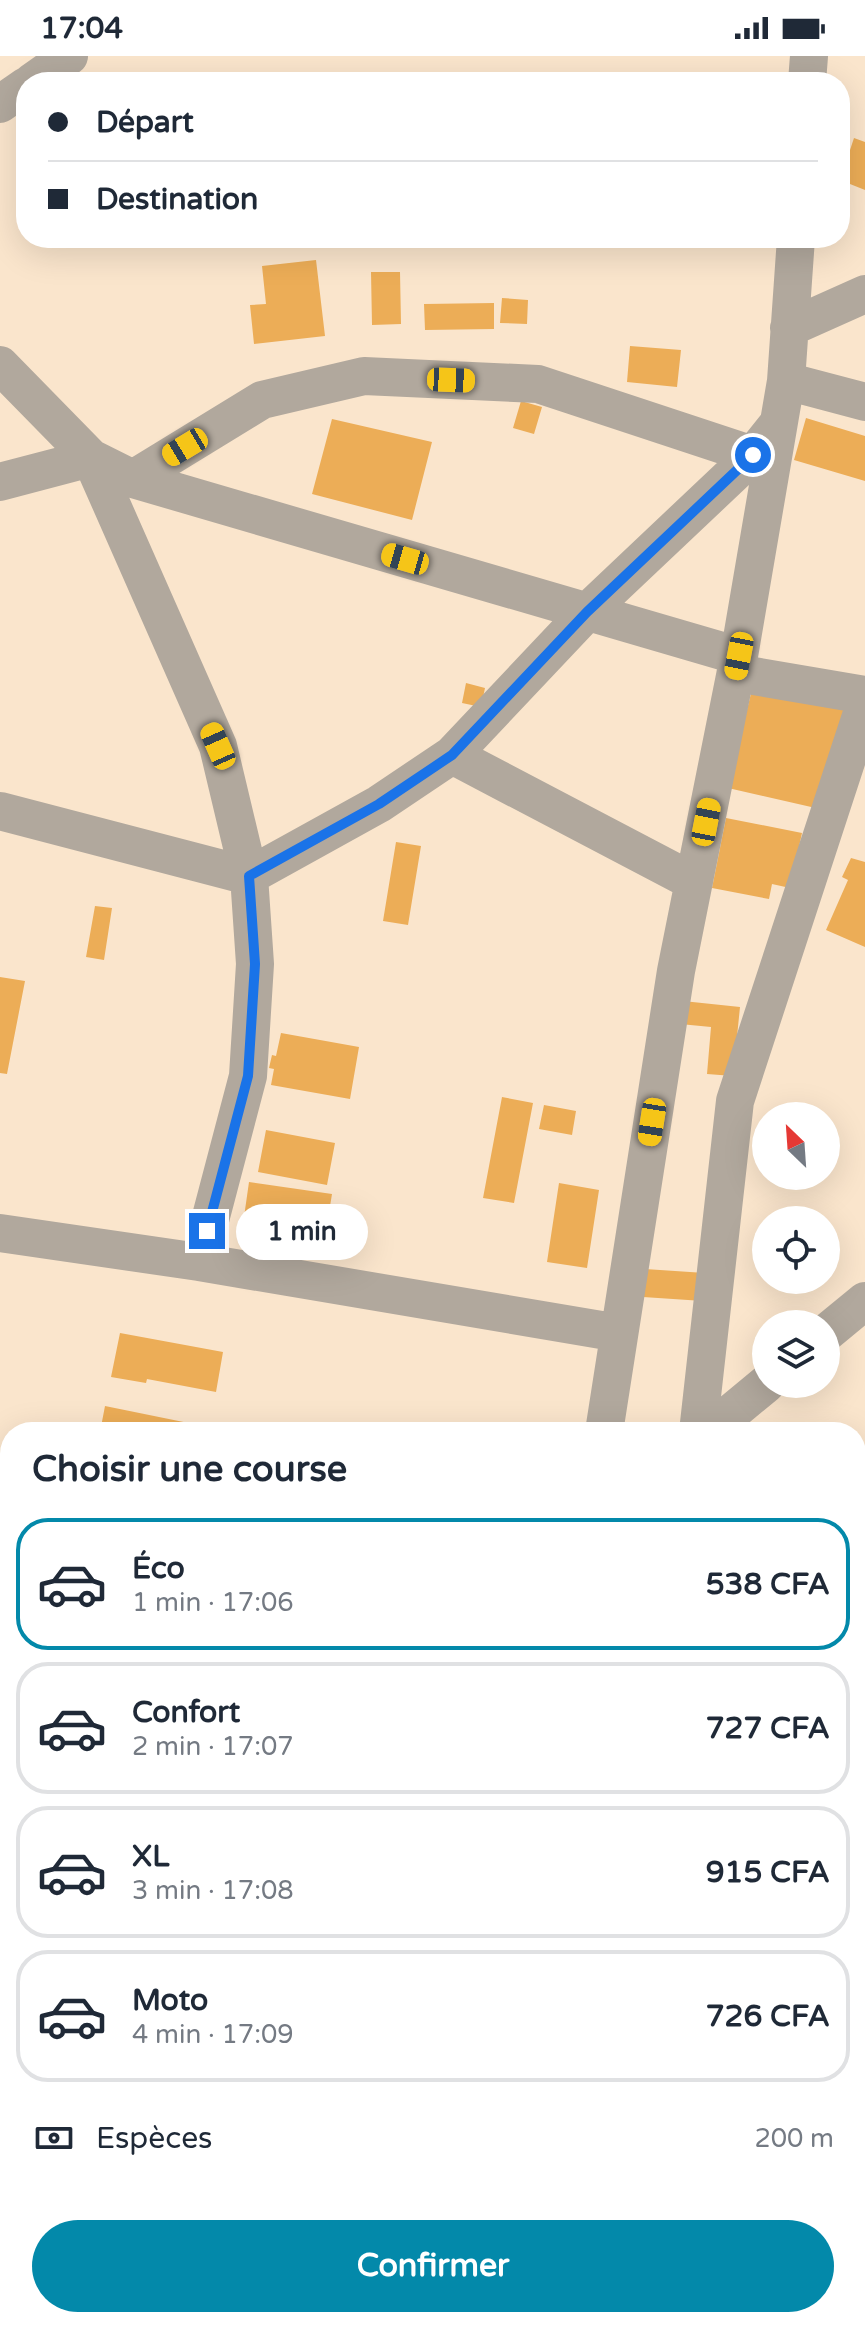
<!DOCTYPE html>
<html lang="fr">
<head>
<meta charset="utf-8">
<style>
  :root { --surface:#fff; --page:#f6f6f7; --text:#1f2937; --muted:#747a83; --line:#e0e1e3; --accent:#0389aa }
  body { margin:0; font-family:"Varela Round",sans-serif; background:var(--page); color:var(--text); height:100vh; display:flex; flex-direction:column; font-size:30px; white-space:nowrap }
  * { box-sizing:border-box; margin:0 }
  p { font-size:26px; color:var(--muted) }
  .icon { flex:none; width:44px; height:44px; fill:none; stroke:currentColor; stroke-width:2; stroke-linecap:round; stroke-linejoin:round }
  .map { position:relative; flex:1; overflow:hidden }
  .panel { position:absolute; left:0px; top:1366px; width:866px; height:906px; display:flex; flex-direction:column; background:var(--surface); border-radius:32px 32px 0 0; box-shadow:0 8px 32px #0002 }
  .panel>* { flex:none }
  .guide { position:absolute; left:16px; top:16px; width:834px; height:176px; border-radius:32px; box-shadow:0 8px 32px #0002; display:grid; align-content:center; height:176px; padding:0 32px; background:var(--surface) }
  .needle { width:52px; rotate:335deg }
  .controls { position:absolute; left:752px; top:1046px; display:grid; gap:16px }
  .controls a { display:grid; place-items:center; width:88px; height:88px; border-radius:50%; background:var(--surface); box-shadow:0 8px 32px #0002; font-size:40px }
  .end { position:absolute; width:36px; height:36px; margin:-18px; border:10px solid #1a73e8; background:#fff; box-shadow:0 0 0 4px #fff }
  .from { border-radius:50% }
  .bubble { position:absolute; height:56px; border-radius:28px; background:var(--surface); box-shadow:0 8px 32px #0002; font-size:26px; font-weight:800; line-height:56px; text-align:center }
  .car { position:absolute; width:24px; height:48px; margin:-24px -12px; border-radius:10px; box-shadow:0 0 6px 2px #0007; background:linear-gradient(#f5c518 24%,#345 0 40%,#f5c518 0 76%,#345 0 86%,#f5c518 0) }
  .guide b { display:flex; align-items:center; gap:28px; height:76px; font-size:30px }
  .guide b+b { border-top:2px solid var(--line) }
  .guide i { width:20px; height:20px; background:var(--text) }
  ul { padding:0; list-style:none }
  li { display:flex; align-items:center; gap:24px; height:132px; margin:0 16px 12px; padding:0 16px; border:4px solid var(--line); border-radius:32px }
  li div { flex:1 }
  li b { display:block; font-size:30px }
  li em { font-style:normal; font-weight:800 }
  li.on { border-color:var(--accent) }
  li>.icon { width:72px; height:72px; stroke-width:1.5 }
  h2 { padding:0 32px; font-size:36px; line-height:96px }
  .pay { display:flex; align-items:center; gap:20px; height:88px; padding:0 32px; font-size:30px }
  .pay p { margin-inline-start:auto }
  .action { display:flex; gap:16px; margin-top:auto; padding:16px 32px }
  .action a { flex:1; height:92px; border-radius:48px; background:var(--accent); color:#fff; font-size:32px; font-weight:800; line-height:92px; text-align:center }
  .status { display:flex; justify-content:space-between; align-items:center; height:56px; padding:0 40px; background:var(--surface); direction:ltr }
  .status svg { height:22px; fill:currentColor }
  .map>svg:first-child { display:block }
  .building { fill:#ecad57 }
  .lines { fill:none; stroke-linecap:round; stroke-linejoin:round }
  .minor { stroke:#b1a89d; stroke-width:38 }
  .route { stroke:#1a73e8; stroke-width:10 }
</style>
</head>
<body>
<div class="status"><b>17:04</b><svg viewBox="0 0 49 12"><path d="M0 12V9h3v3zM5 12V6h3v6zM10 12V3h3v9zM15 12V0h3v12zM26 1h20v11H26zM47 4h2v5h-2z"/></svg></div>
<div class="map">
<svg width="865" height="2271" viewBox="0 0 865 2271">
  <rect width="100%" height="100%" fill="#fae5cc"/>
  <!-- building -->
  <path class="building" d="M854,82L865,86V134L840,124Z
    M316,204L325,280L254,288L250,249L266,248L262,210Z
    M371,216H400L401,268L372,269Z
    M502,242L528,244L527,268L500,267Z
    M494,247V273L425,274L424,248Z
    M630,290L681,294L677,331L627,326Z
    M521,345L542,351L534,378L513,372Z
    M806,362L865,380V425L794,404Z
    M332,363L432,386L412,464L312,438Z
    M755,621L847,643L820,753L728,732Z
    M466,627L485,632L481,651L462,647Z
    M726,762L802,777L790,832L772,828L769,843L712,832Z
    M396,786L421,790L408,869L383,865Z
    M851,802L865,806V891L826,874L848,824L842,821Z
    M95,850L112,852L104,904L86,901Z
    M0,921L25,925L7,1018L0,1017Z
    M683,945L740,951L733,1020L707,1018L711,971L680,968Z
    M281,977L359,991L350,1043L271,1029L274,1013L269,1012L272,999L276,1000Z
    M502,1041L533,1047L514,1147L483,1142Z
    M544,1049L576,1055L572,1079L539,1073Z
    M266,1074L335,1087L327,1129L258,1116Z
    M249,1126L332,1138L324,1187L242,1175Z
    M559,1127L599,1134L587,1212L547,1206Z
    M645,1213L705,1217L703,1245L643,1241Z
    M120,1277L223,1296L216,1336L147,1323L146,1327L111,1321Z
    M105,1350L213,1372L212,1376H100Z
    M0,1716L9,1718L1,1751H0Z
    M0,1840L10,1842V1924L1,1968Z
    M0,2204L10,2206V2248L0,2246Z
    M223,2262H269L270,2271H224Z"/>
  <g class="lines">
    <!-- minor -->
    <path class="minor" d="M32,26L69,0
      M807,26L809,0
      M0,48L26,30
      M789,272L865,238
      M0,309L91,402L133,423L739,600
      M786,325L865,346
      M91,402L218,690L249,820L255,908L248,1020L199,1206
      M133,423L262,344L364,320L538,328L753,399
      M0,426L91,402
      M736,617L865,639
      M452,699L694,826
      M0,755L249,820L379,748L452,699L587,556L753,399L777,369
      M0,1177L199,1206L619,1277
      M826,1277L865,1245
      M604,1376L676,915L739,600L786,325L796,182
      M698,1376L735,1045L865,648
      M708,1376L766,1328
      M856,1516L865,1508
      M0,1584L10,1585
      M856,1609L865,1620
      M0,1838L10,1840
      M856,1908L865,1918
      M0,2078L10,2033
      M306,2262L307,2271
      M844,2262L856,2271
      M86,2271L90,2262"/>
  </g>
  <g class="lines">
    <!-- route -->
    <path class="route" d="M207,1175L248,1020L255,908L249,820L379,748L452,699L587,556L753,399"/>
  </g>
</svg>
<div class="controls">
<a><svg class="needle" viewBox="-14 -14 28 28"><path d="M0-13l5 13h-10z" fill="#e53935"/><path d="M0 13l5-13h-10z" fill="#747a83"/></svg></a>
<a><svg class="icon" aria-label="locate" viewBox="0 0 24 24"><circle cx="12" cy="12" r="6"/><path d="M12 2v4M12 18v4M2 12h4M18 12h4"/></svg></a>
<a><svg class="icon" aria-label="layers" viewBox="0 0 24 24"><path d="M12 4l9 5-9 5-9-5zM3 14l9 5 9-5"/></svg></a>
</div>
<i class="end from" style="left:753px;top:399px"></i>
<i class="end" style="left:207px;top:1175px"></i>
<div class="bubble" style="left:236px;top:1148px;width:132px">1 min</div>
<i class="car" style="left:451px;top:324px;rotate:92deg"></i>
<i class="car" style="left:185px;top:391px;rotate:239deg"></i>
<i class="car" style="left:405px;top:503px;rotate:286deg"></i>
<i class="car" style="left:739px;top:600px;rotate:191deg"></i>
<i class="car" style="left:218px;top:690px;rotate:336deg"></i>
<i class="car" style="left:706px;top:766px;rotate:11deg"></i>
<i class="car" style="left:652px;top:1066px;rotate:189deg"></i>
<div class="guide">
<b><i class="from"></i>Départ</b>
<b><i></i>Destination</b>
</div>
<section class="panel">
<h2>Choisir une course</h2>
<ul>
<li class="on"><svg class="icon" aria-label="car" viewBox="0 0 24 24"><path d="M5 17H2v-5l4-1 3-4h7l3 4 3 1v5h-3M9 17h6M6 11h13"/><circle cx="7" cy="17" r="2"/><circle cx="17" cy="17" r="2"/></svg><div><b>Éco</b><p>1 min · 17:06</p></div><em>538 CFA</em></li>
<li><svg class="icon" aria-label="car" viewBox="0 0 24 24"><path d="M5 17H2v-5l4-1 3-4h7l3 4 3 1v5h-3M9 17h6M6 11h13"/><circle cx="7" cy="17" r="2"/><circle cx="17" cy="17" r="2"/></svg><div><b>Confort</b><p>2 min · 17:07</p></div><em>727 CFA</em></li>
<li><svg class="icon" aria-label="car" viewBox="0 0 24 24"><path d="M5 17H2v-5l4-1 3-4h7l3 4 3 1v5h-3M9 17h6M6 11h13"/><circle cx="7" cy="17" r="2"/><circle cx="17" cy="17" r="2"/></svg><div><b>XL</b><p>3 min · 17:08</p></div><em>915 CFA</em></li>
<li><svg class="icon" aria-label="car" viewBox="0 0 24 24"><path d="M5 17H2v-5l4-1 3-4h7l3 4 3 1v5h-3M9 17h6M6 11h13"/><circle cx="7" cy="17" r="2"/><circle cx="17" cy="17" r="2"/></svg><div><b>Moto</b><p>4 min · 17:09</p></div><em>726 CFA</em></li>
</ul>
<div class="pay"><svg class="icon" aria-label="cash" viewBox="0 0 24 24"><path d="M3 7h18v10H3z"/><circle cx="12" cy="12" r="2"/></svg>Espèces<p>200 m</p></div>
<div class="action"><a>Confirmer</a></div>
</section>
</div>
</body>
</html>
